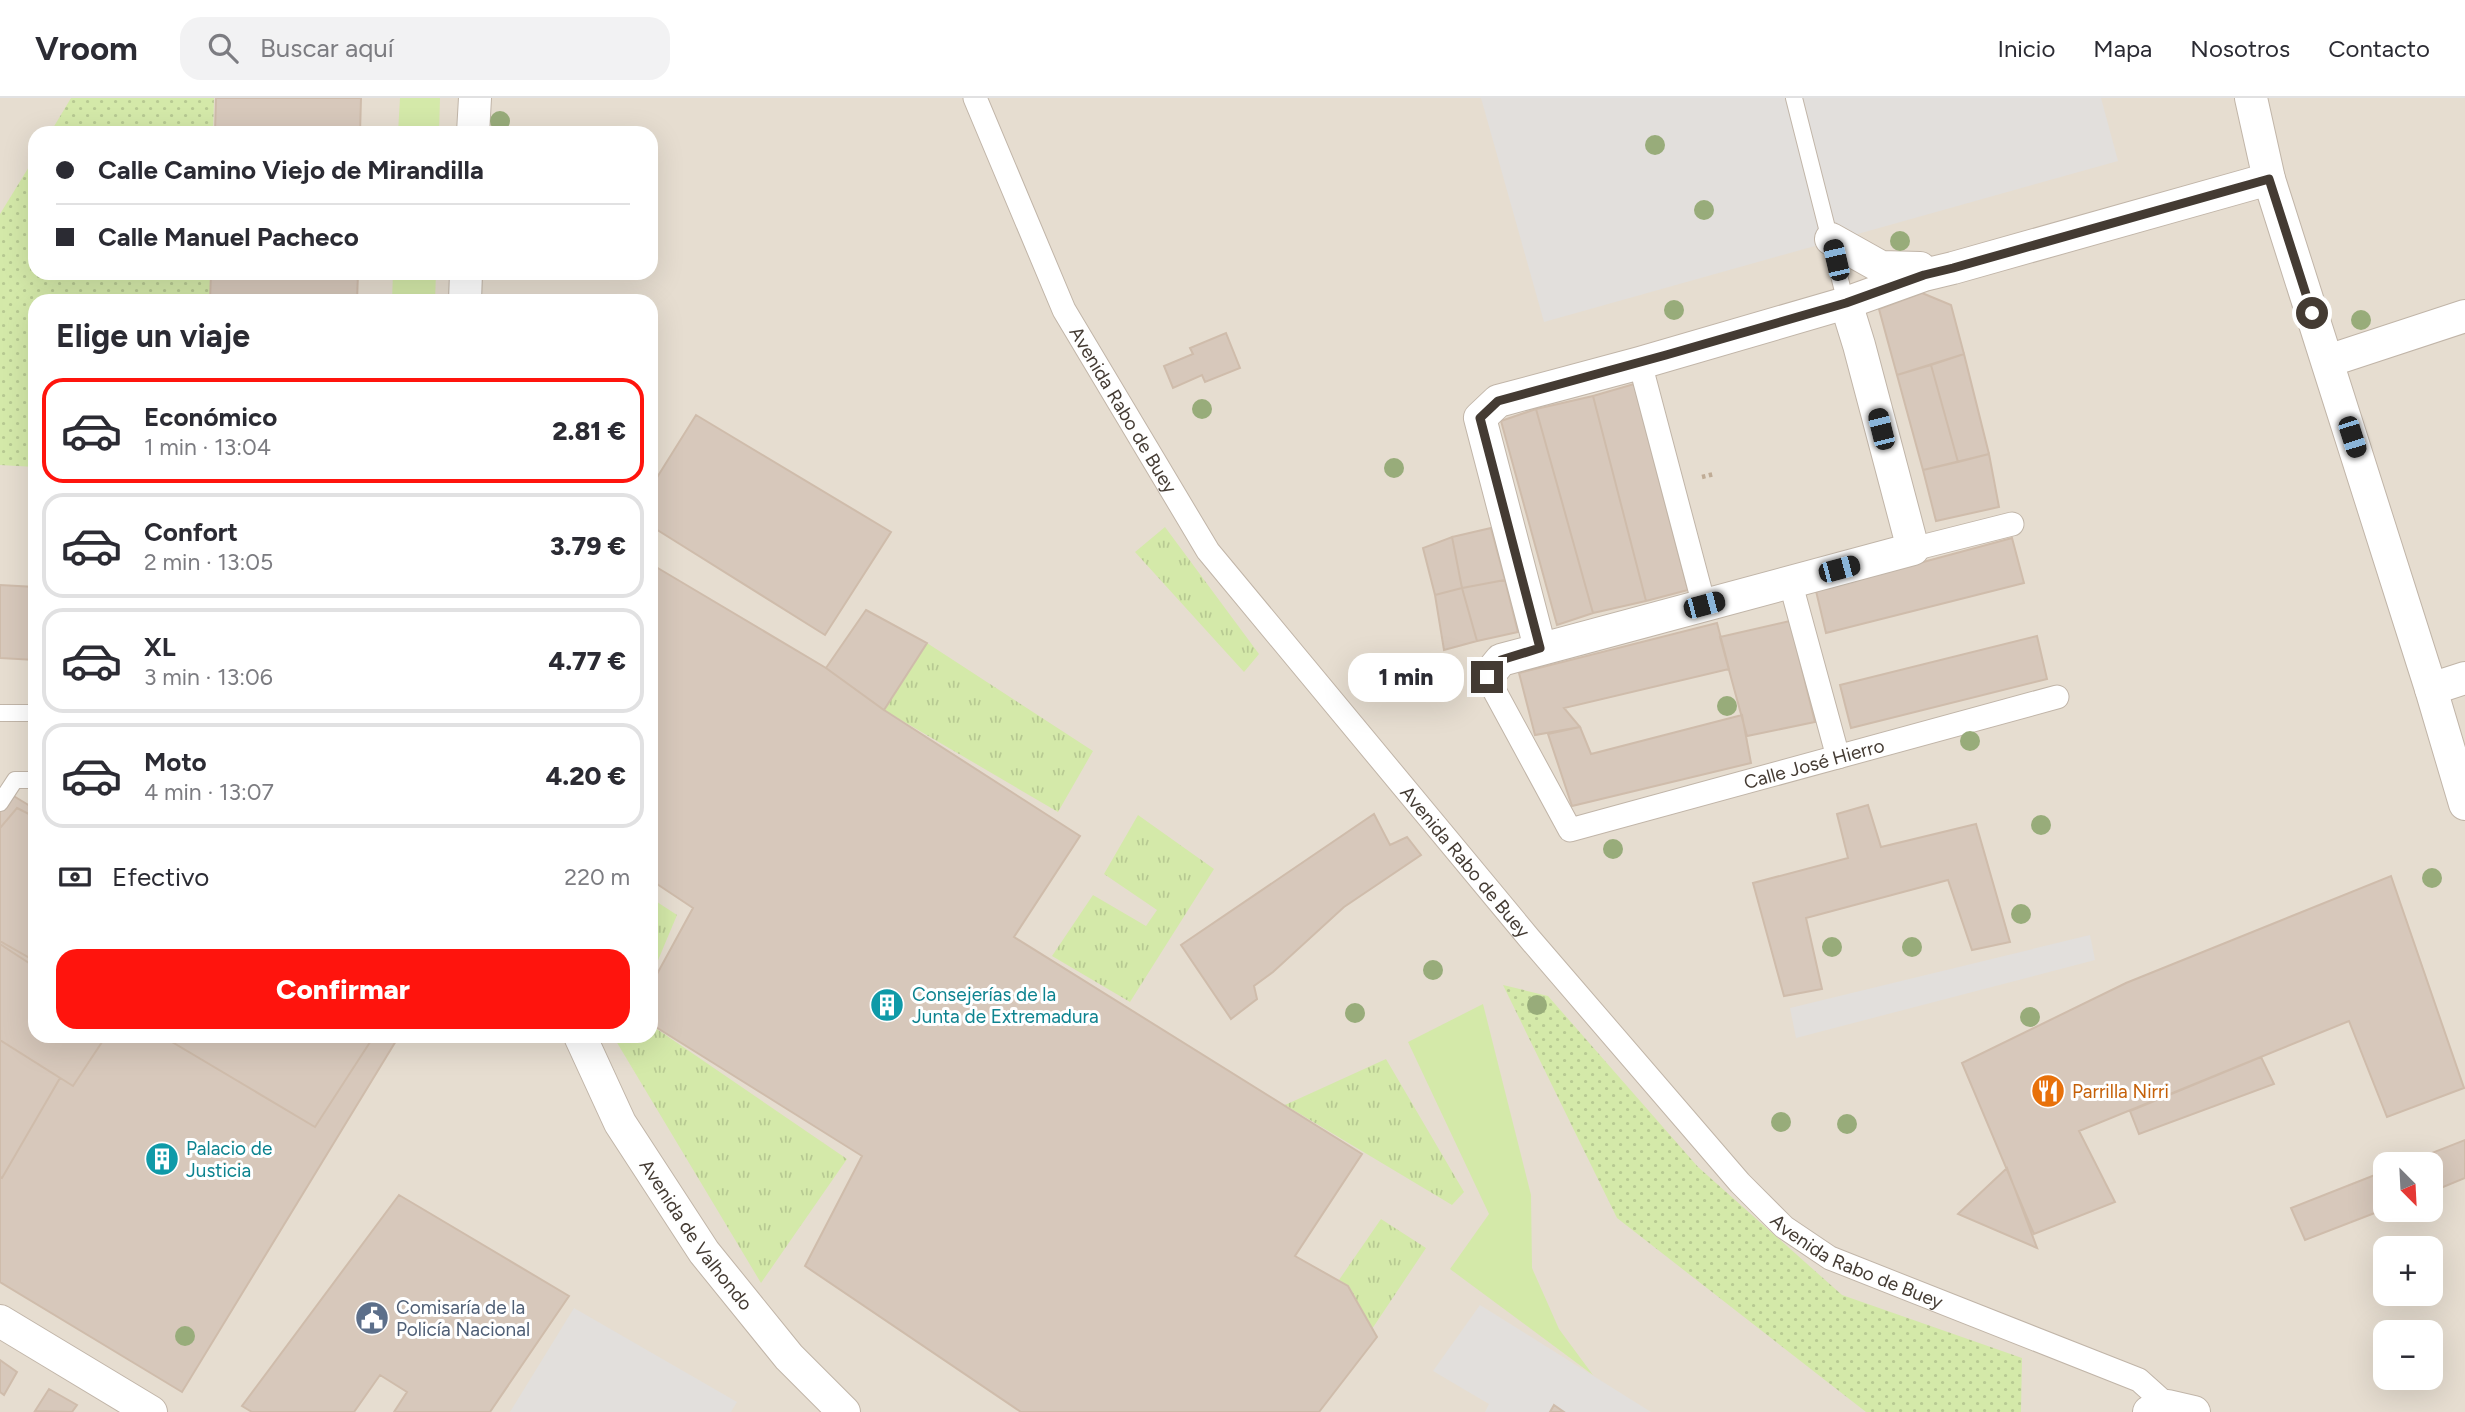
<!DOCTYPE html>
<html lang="es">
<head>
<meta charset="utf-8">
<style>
  :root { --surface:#fff; --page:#f2f2f3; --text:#2b2b33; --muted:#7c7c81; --line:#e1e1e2; --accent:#ff140d }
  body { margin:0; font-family:Figtree,sans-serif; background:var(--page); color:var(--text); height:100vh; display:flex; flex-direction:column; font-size:26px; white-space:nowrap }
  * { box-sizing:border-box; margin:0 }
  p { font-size:23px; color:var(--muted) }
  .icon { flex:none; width:38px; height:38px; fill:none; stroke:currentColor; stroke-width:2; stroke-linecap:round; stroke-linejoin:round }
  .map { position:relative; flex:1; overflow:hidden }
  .drawer { position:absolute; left:28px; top:196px; width:630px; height:749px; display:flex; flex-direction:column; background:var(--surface); border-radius:21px; box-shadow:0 7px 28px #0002 }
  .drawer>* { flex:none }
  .hud { position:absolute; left:28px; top:28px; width:630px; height:154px; border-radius:21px; box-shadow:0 7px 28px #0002; display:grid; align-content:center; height:154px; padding:0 28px; background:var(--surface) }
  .needle { width:46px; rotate:156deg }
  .tools { position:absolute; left:2373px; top:1054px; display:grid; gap:14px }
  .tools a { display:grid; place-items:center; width:70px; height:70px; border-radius:14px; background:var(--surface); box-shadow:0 7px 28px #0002; font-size:35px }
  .end { position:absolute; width:32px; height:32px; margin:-16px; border:9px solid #443b33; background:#fff; box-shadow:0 0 0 4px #fff }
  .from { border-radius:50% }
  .bubble { position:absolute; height:49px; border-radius:21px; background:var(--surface); box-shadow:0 7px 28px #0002; font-size:23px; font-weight:800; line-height:49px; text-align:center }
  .car { position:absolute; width:21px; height:42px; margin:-21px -10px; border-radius:9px; box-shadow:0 0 5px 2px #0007; background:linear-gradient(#222 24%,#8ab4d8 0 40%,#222 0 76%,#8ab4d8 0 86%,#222 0) }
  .hud b { display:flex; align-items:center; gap:24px; height:66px; font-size:26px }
  .hud b+b { border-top:2px solid var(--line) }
  .hud i { width:18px; height:18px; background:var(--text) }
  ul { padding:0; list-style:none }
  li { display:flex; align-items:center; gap:21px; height:105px; margin:0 14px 10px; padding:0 14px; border:4px solid var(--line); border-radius:21px }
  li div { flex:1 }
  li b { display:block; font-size:26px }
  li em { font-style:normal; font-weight:800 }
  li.current { border-color:var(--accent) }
  li>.icon { width:63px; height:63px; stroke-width:1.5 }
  h2 { padding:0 28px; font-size:32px; line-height:84px }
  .pay { display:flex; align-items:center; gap:18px; height:77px; padding:0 28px; font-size:26px }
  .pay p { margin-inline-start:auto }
  .cta { display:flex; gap:14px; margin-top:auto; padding:14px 28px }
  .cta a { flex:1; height:80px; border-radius:21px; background:var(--accent); color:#fff; font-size:28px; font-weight:800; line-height:80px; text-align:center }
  header { display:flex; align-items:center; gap:42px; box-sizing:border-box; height:98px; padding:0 35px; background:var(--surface); border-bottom:2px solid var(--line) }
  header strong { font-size:33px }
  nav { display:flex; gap:38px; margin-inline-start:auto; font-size:24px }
  .search { width:490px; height:63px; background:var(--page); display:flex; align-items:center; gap:18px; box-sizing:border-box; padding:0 24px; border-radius:21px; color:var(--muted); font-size:26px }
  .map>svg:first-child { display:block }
  .residential { fill:#e6ddd0; fill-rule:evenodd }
  .grass { fill:url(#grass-tufts) }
  .park { fill:url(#park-dots) }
  .garden { fill:#d4e9a9 }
  .parking { fill:#e2dfdc }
  .building { fill:#d7c8bb; stroke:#cfbcab; stroke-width:2 }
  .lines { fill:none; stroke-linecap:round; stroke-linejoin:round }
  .service-casing { stroke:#c1b5a8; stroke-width:18 }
  .pedestrian-casing { stroke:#c1b5a8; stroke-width:25 }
  .minor-casing { stroke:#c1b5a8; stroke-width:34 }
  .path { stroke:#c0ac96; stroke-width:4.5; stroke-dasharray:3.5 3.5; stroke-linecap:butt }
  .service { stroke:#fff; stroke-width:16 }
  .pedestrian { stroke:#fff; stroke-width:23 }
  .minor { stroke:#fff; stroke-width:32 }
  .tree { fill:#98ac7a }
  .route { stroke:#443b33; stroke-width:9 }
  .labels { text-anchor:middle; stroke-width:6; stroke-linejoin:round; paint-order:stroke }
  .street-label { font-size:19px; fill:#443b33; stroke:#fff }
  .culture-label { font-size:19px; fill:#0d838f; stroke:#fff; text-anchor:start }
  .food-label { font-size:19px; fill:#c56008; stroke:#fff; text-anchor:start }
  .service-label { font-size:19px; fill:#4e5e75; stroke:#fff; text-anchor:start }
</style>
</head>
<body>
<header>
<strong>Vroom</strong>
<div class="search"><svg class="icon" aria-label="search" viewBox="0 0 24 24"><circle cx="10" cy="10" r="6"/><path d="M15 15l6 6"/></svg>Buscar aquí</div>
<nav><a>Inicio</a><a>Mapa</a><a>Nosotros</a><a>Contacto</a></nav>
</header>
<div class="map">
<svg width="2465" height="1314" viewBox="0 0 2465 1314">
  <defs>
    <pattern id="grass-tufts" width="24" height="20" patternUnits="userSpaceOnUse" patternTransform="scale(1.75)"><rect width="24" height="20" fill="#d4e9a9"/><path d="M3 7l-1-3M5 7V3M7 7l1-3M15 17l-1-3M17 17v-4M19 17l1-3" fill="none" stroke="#b7c992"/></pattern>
    <pattern id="park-dots" width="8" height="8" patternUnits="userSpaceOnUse" patternTransform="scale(1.75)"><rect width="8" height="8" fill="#d4e9a9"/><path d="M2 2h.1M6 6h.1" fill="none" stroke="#b7c992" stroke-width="1.8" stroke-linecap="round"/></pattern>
  </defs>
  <rect width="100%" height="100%" fill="#f2ece3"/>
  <!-- residential -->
  <path class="residential" d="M0,0H2465V1314H0ZM35,35H651V175H35ZM35,203H651V938H35ZM2385,1066H2431V1111H2385ZM2385,1150H2431V1195H2385ZM2385,1234H2431V1279H2385Z"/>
  <!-- grass -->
  <path class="grass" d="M1165,429L1259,556L1244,574L1135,454Z
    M927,545L1093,653L1058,714L884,612Z
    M1138,717L1214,771L1130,904L1052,858L1093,797L1146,828L1157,812L1104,776Z
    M651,800L677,817L651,879Z
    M651,927L847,1061L761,1185L613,938H651Z
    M1386,961L1464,1094L1452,1107L1285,1007Z
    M1381,1121L1426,1150L1372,1231L1349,1188L1339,1182Z"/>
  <!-- park -->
  <path class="park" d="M71,0H214L213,35H50Z
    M35,59V175H212V203H35V369L0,367V116Z
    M1503,887L1548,898L1698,1069L1842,1197L2022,1260L2021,1314H1866L1617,1120Z"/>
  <!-- garden -->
  <path class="garden" d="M400,0H440L439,35H398Z
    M393,175H436L435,203H392Z
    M1483,906L1531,1097L1532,1170L1559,1231L1593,1277L1450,1171L1489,1116L1408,944Z"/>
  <!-- parking -->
  <path class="parking" d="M1481,0H2101L2118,63L1544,224Z
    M2090,837L2095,862L1796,940L1790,910Z
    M1480,1207L1651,1314H1485L1489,1306L1433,1273Z
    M574,1210L737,1304L731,1314H510Z"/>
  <!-- building -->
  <path class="building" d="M216,0H361L360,35H215Z
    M211,175H358L357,203H210Z
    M1922,195L1951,207L1964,256L1897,277L1879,211Z
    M1226,235L1240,270L1205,284L1202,277L1173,290L1164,268L1193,256L1190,250Z
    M1964,256L1989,356L1958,364L1931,267Z
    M1931,267L1958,364L1923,372L1897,277Z
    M1634,286L1688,492L1646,503L1593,298Z
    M1593,298L1646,503L1593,515L1536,311Z
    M1536,311L1593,515L1557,527L1501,323Z
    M696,317L891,434L825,537L651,428V389Z
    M1989,356L1999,409L1936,423L1923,372Z
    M1491,430L1505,482L1462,490L1452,439Z
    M1452,439L1462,490L1435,497L1423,450Z
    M2012,440L2024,485L1826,535L1816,493Z
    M651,466L826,570L884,612L1080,738L1014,839L1362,1056L1295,1158L1348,1188L1377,1239L1319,1314H1021L805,1168L862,1058L651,926V887L693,810L651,782Z
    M1505,482L1518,534L1477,543L1462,490Z
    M0,487L35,489V562L0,560Z
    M1462,490L1477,543L1444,552L1435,497Z
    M866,512L927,545L884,612L826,570Z
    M1790,523L1815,624L1747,638L1720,539Z
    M1717,525L1729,571L1564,610L1580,629L1535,637L1519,575Z
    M2037,538L2047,581L1851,630L1840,587Z
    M1742,617L1751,665L1572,708L1548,636L1580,629L1591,656Z
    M7,694L35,711V863L0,843V705Z
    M1868,707L1881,749L1976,726L2010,844L1972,852L1948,782L1806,820L1822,891L1784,898L1753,785L1848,760L1837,716Z
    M17,710L35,719V938H399L182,1294L0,1184V730Z
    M1374,716L1390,747L1407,739L1421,757L1344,809L1273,874L1254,888L1257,901L1231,921L1181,847Z
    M2391,778L2464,990L2387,1019L2349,923L2079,1033L2115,1104L2034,1136L1962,965L2126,885Z
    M0,846L35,869V938H106L73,988L0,942Z
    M162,938H374L315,1029Z
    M0,942L60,980L2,1080L0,1079Z
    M2261,959L2274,986L2139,1036L2130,1013Z
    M2465,1042V1080L2431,1094V1066H2404Z
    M2007,1070L2037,1150L1958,1116Z
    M2385,1073V1111L2305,1142L2291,1110Z
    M399,1097L569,1198L490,1314H394L407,1294L380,1277L354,1314H252L242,1308Z
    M0,1262L17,1274L4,1297L0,1294Z
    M49,1291L77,1307L72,1314L35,1313Z
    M1554,1307L1564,1314H1550Z"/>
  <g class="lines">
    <!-- service casing -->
    <g class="service-casing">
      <path id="service" d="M1794,0L1846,205
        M0,615H35
        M0,705L15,682H35"/>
    </g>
    <!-- pedestrian casing -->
    <g class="pedestrian-casing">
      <g id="pedestrian">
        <path id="s1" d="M975,0L1064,212L1208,453L1529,840L1740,1085L1784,1129L1830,1160L2139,1282L2168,1308"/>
        <path d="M1640,265L1704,507"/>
        <path d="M1913,451L2012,426"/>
        <path d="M1790,483L1838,659"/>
        <path id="s2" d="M1487,579L1570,732L2057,599"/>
      </g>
    </g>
    <!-- minor casing -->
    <g class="minor-casing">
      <g id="minor">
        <path d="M2251,0L2269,81L2431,591L2465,706"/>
        <path d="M473,35L475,0"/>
        <path d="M1831,141L1881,169L1920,170"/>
        <path d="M465,203L466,175"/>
        <path d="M2328,263L2465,218"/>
        <path d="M1540,550L1480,320L1498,303L1640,265L1846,205L1924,177L1953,170L2269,81"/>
        <path d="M1487,579L1501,562L1913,451L1859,247L1846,205"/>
        <path d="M2431,591L2465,580"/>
        <path id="s3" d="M580,938L620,1025L704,1154L789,1259L844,1314"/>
        <path d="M0,1223L151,1314"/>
        <path d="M2149,1314L2168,1308L2194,1314"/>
      </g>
    </g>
    <!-- path -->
    <path class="path" d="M1702,379L1714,376"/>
    <!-- service -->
    <use href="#service" class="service"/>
    <!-- pedestrian -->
    <use href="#pedestrian" class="pedestrian"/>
    <!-- minor -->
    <use href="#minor" class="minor"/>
  </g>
  <!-- trees -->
  <g class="tree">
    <circle cx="500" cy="23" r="10"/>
    <circle cx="1655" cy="47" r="10"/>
    <circle cx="1704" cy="112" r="10"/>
    <circle cx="1900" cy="143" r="10"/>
    <circle cx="1674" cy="212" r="10"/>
    <circle cx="2361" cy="222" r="10"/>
    <circle cx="1202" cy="311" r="10"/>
    <circle cx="1394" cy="370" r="10"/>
    <circle cx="1727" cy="608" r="10"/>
    <circle cx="1970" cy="643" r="10"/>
    <circle cx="2041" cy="727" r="10"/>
    <circle cx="1613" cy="751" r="10"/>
    <circle cx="2432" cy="780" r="10"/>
    <circle cx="2021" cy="816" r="10"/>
    <circle cx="1832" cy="849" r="10"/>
    <circle cx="1912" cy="849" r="10"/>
    <circle cx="1433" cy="872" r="10"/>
    <circle cx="1537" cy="907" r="10"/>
    <circle cx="1355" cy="915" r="10"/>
    <circle cx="2030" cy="919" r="10"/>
    <circle cx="1781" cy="1024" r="10"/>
    <circle cx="1847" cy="1026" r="10"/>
    <circle cx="185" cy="1238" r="10"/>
  </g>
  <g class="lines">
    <!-- route -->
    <path class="route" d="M1487,579L1501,562L1540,550L1480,320L1498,303L1666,257L1846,205L1924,177L1953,170L2269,81L2312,215"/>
  </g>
  <!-- icons -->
  <defs>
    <g id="building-disc" transform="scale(1.75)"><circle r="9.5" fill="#0f9aa8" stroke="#fff"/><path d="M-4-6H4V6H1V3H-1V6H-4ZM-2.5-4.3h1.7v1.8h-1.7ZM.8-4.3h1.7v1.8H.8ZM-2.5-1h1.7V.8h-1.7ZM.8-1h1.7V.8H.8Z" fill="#fff"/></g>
    <g id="restaurant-disc" transform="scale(1.75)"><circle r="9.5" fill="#e8710a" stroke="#fff"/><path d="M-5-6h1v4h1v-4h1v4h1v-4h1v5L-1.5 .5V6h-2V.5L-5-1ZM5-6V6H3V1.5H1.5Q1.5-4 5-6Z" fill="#fff"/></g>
    <g id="civic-disc" transform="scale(1.75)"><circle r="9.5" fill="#5c6f8a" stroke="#fff"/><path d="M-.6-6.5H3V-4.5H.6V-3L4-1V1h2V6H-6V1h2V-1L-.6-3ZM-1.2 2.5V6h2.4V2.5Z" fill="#fff"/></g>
  </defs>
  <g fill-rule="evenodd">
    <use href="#building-disc" x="887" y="907"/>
    <use href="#restaurant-disc" x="2048" y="993"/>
    <use href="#building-disc" x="162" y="1061"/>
    <use href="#civic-disc" x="372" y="1220"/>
  </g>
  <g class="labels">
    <!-- street labels -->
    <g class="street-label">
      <text dy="7" stroke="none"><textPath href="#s1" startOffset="346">Avenida Rabo de Buey</textPath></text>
      <text dy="7" stroke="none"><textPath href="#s2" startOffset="427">Calle José Hierro</textPath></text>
      <text dy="7" stroke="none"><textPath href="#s1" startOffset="914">Avenida Rabo de Buey</textPath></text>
      <text dy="7" stroke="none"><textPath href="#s3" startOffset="231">Avenida de Valhondo</textPath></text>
      <text dy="7" stroke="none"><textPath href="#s1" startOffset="1480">Avenida Rabo de Buey</textPath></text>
    </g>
    <!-- culture labels -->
    <g class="culture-label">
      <text x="912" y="903">Consejerías de la<tspan x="912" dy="22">Junta de Extremadura</tspan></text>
      <text x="186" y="1057">Palacio de<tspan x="186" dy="22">Justicia</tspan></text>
    </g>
    <!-- food labels -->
    <g class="food-label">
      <text x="2072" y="1000">Parrilla Nirri</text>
    </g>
    <!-- service labels -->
    <g class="service-label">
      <text x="396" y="1216">Comisaría de la<tspan x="396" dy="22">Policía Nacional</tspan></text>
    </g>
  </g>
</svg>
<div class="tools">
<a><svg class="needle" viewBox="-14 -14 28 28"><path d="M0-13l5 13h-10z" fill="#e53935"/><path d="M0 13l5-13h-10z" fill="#7c7c81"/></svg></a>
<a>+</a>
<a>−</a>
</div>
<i class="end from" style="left:2312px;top:215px"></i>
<i class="end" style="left:1487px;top:579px"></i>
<div class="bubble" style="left:1348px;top:555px;width:116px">1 min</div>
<i class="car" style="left:1836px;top:162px;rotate:347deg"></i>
<i class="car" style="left:1881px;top:331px;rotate:346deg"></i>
<i class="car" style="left:2352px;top:339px;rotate:162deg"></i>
<i class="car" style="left:1839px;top:471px;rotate:75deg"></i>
<i class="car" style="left:1704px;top:507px;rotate:75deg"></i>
<div class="hud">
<b><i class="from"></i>Calle Camino Viejo de Mirandilla</b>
<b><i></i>Calle Manuel Pacheco</b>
</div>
<section class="drawer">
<h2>Elige un viaje</h2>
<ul>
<li class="current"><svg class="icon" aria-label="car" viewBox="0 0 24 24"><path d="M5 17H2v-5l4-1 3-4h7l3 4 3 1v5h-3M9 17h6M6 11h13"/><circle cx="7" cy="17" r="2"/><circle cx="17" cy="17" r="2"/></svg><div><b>Económico</b><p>1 min · 13:04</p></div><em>2.81 €</em></li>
<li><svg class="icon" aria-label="car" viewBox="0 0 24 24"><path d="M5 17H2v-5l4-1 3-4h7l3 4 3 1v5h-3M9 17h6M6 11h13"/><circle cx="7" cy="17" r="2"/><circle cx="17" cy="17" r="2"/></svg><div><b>Confort</b><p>2 min · 13:05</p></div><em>3.79 €</em></li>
<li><svg class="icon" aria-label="car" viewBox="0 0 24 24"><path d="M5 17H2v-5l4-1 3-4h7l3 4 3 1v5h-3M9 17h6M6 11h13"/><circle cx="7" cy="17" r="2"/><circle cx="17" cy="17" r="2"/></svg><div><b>XL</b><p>3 min · 13:06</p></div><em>4.77 €</em></li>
<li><svg class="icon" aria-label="car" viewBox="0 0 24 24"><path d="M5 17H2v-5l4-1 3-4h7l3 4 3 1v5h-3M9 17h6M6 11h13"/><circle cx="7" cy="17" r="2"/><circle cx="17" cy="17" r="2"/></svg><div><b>Moto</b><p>4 min · 13:07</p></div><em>4.20 €</em></li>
</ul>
<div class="pay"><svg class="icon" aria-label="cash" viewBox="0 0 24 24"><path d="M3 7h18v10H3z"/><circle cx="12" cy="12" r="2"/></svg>Efectivo<p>220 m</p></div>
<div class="cta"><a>Confirmar</a></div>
</section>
</div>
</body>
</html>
